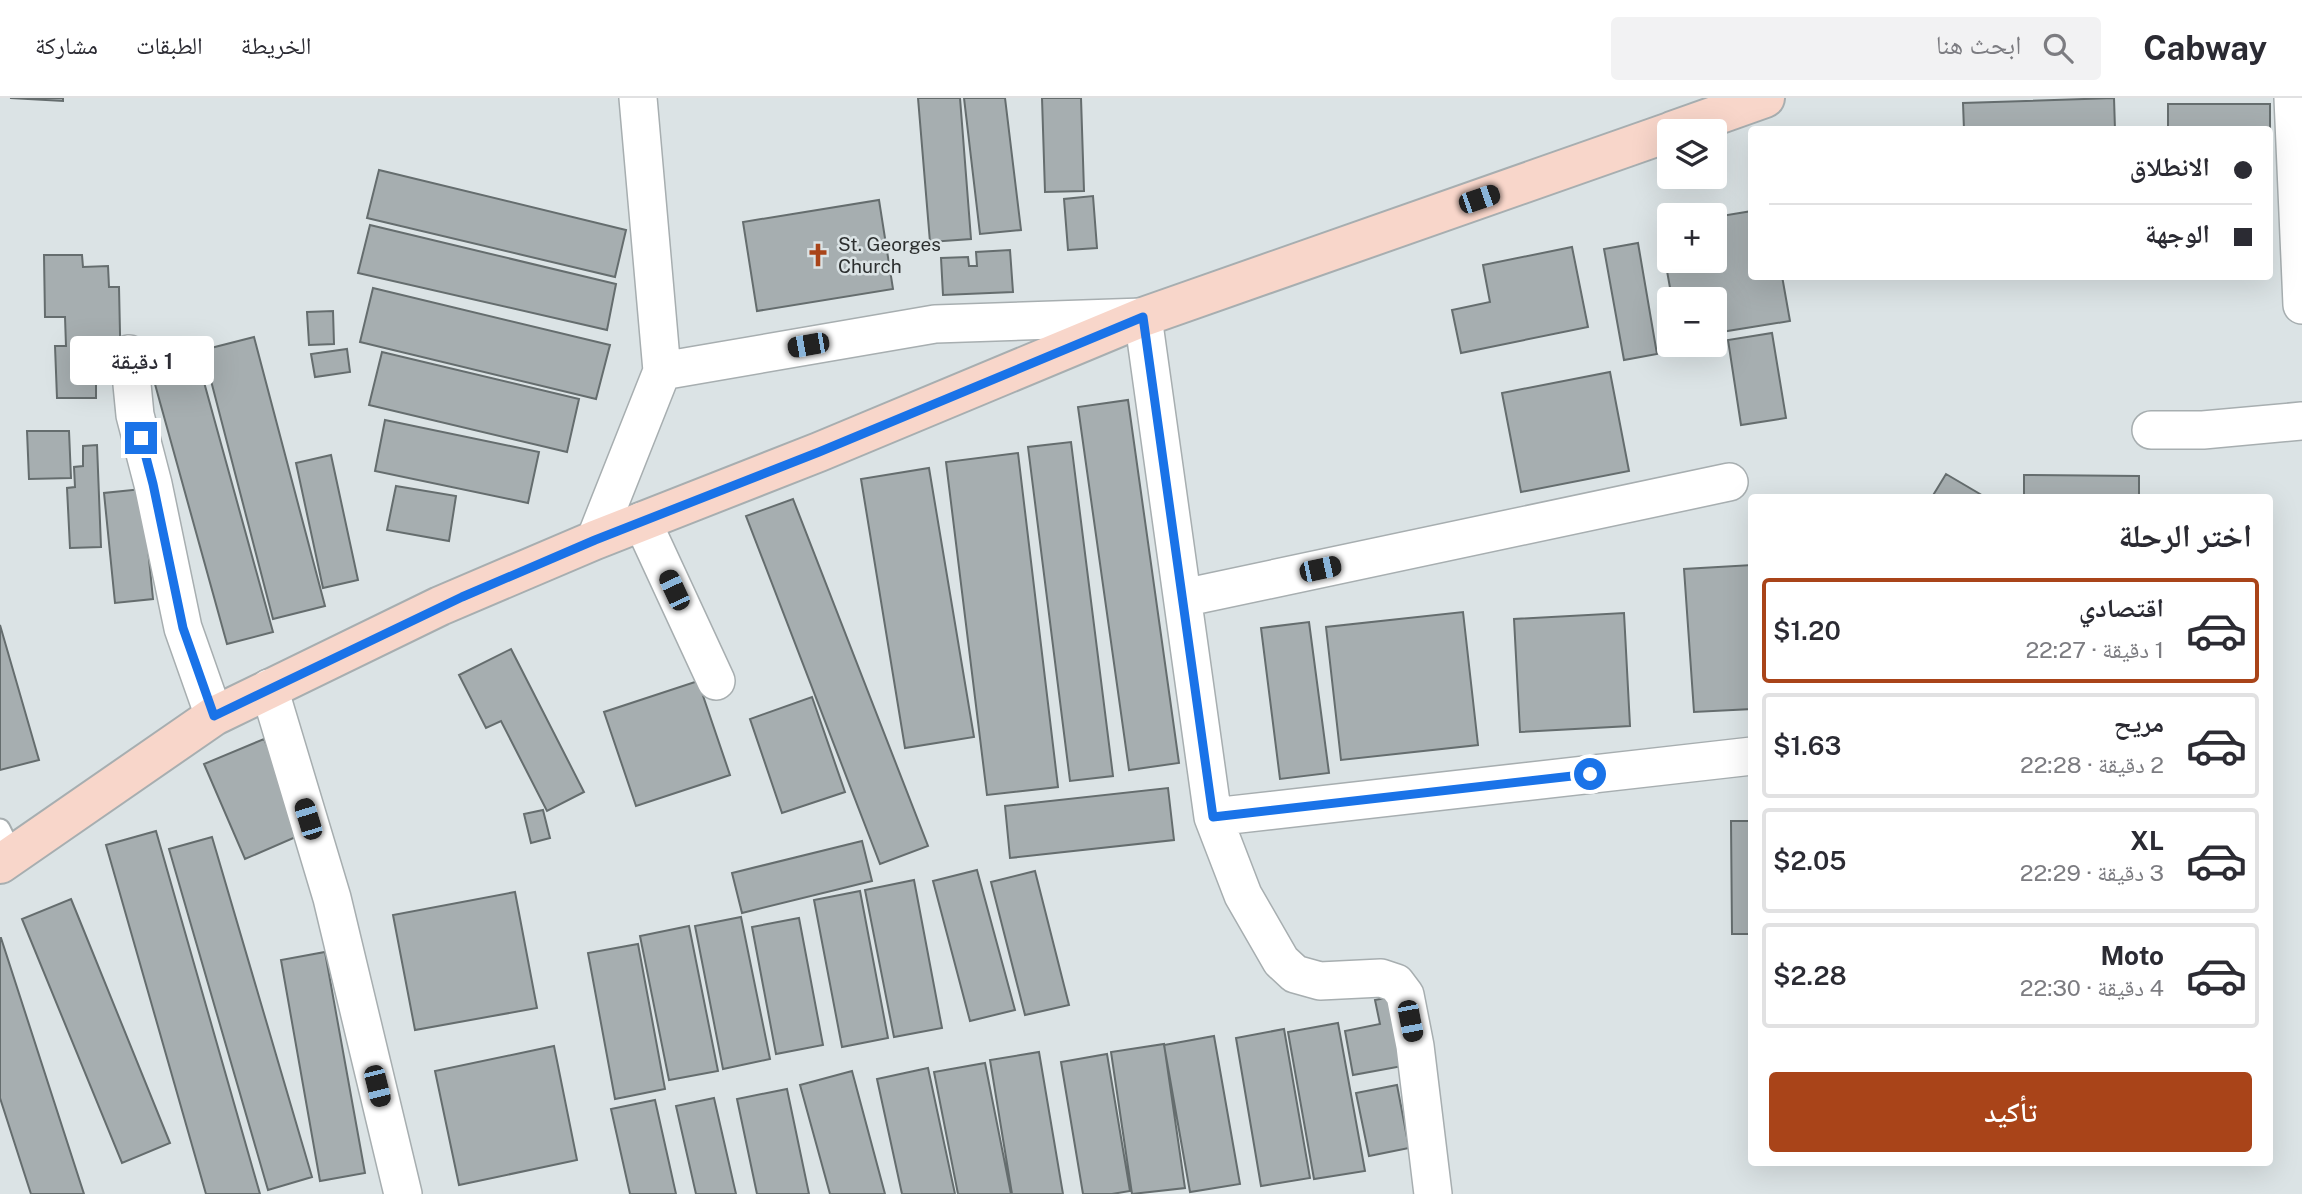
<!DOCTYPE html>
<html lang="ar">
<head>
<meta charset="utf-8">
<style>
  :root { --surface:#fff; --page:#f2f2f3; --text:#2b2b33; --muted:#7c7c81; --line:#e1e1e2; --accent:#a94419 }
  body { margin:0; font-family:"Public Sans","Noto Naskh Arabic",sans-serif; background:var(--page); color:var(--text); direction:rtl; height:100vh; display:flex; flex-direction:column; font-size:26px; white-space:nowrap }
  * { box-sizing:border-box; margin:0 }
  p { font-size:23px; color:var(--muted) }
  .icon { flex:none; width:38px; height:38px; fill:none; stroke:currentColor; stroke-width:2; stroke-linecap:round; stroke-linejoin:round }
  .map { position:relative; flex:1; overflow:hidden; direction:ltr }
  .drawer { position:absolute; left:1748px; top:396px; width:525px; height:672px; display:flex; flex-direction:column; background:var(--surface); border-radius:7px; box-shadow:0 7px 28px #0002; direction:rtl }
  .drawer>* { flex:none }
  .guide { position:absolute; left:1748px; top:28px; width:525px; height:154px; border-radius:7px; box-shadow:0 7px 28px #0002; direction:rtl; display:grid; align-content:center; height:154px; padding:0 21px; background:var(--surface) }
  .controls { position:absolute; left:1657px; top:21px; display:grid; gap:14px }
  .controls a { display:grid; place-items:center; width:70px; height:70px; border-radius:7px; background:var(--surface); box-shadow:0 7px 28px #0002; font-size:35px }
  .end { position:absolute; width:32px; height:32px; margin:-16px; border:9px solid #1a73e8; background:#fff; box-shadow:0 0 0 4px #fff }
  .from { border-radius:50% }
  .bubble { position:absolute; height:49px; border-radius:7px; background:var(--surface); box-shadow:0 7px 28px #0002; font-size:23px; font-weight:600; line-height:49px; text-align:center; direction:rtl }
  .car { position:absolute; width:21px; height:42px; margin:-21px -10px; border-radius:9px; box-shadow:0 0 5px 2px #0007; background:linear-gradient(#222 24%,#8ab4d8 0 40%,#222 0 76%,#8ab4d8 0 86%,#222 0) }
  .guide b { display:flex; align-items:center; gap:24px; height:66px; font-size:26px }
  .guide b+b { border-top:2px solid var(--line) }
  .guide i { width:18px; height:18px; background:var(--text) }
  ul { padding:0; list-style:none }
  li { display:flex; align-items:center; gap:21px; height:105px; margin:0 14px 10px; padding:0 7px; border:4px solid var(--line); border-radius:7px }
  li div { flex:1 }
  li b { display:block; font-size:26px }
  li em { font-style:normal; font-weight:600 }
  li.selected { border-color:var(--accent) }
  li>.icon { width:63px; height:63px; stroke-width:1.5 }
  h2 { padding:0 21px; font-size:32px; line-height:84px }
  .button { display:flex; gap:14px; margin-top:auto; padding:14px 21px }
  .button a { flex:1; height:80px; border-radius:7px; background:var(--accent); color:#fff; font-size:28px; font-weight:600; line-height:80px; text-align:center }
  header { display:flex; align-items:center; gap:42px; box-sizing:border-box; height:98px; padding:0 35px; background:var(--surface); border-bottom:2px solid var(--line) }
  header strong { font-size:33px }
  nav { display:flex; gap:38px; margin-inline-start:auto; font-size:24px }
  .search { width:490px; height:63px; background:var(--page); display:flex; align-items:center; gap:18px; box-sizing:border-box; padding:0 24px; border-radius:7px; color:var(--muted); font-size:26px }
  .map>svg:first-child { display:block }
  .building { fill:#a6aeb0; stroke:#656d6e; stroke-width:2 }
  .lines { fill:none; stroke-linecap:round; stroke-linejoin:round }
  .service-casing { stroke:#a7aeb0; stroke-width:23 }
  .minor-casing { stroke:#a7aeb0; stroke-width:40 }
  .secondary-casing { stroke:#a7aeb0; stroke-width:42 }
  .service { stroke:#fff; stroke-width:19 }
  .minor { stroke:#fff; stroke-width:37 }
  .secondary { stroke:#f8d6ca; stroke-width:38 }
  .route { stroke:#1a73e8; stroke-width:9 }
  .labels { text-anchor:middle; stroke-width:5; stroke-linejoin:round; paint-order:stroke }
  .poi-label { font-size:19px; fill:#2c2f2f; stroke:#dbe3e5; text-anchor:start }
</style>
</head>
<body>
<header>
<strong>Cabway</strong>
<div class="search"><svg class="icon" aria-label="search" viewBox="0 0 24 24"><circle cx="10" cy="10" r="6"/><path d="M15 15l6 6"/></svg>ابحث هنا</div>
<nav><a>الخريطة</a><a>الطبقات</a><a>مشاركة</a></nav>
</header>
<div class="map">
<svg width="2302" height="1096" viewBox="0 0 2302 1096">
  <rect width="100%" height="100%" fill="#dbe3e5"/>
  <!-- building -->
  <path class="building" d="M10,0H63V3Z
    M918,0H960L971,141L930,144Z
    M964,0H1005L1021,132L980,136Z
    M1042,0H1081L1084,93L1045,94Z
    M2114,0L2115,32H1964L1963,5Z
    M2168,6H2270V103V32H2168Z
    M379,72L626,132L615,179L367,120Z
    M1093,98L1097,150L1068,152L1064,101Z
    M879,102L893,191L757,213L743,124Z
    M1752,113V178H1782L1790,223L1715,235V201H1672L1659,128L1670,127V163H1715V119Z
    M370,127L616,186L607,232L358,175Z
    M1638,145L1657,256L1624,262L1604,151Z
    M1572,149L1588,229L1461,255L1452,212L1490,204L1483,167Z
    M1010,152L1013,194L943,197L941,160L968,159L969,168H977L976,154Z
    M44,157H82L83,169L108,168L109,189H119L121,281H96V300H57L55,248H66L65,219H45Z
    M373,190L610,247L596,301L360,244Z
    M333,213L334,246L309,247L307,214Z
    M1772,235L1786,320L1741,327L1728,242Z
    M254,239L325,508L273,521L203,252Z
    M347,251L350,274L315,279L311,256Z
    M382,254L579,301L567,354L369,307Z
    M199,266L273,534L227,546L153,279Z
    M1610,274L1629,373L1521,394L1502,295Z
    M1128,302L1179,665L1129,672L1078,309Z
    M385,322L539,354L528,405L375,373Z
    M27,333H69L71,380L29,381Z
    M1071,344L1113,678L1070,683L1028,349Z
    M97,347L101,449L70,450L67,390L75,389L74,369L83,368V348Z
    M1018,355L1058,689L987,697L946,364Z
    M331,357L358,482L323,490L296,365Z
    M929,370L974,639L905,650L861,381Z
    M1946,376L1985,399H1932Z
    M2024,377L2139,378V399H2024Z
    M396,388L456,398L449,443L387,432Z
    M142,391L153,501L115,505L104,395Z
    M793,401L928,748L880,766L746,418Z
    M1752,467V611L1694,614L1684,471Z
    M1463,514L1478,647L1341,662L1326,529Z
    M1624,515L1630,628L1520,634L1514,521Z
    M1309,524L1329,675L1280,681L1261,530Z
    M0,527L39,662L0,672Z
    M511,551L584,694L547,713L501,623L486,630L459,577Z
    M698,583L730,677L636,708L604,614Z
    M812,599L845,694L782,715L750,621Z
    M264,641L305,735L245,761L204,666Z
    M1168,690L1174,742L1010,760L1005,708Z
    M543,712L550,740L531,745L524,716Z
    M1731,723H1752V836H1732Z
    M156,733L260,1096H206L106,747Z
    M212,739L312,1079L268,1092L169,751Z
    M862,743L872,783L742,815L732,775Z
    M977,772L1015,912L970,923L933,783Z
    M1035,773L1069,907L1025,917L991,784Z
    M914,782L942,930L894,939L865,792Z
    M860,793L888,940L842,949L814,802Z
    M515,794L537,910L415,932L393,817Z
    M71,801L170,1045L122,1065L22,821Z
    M741,819L770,961L723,971L695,828Z
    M799,820L823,947L776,956L752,829Z
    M689,828L718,973L669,982L640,838Z
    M0,840H1L84,1096H31L0,1000Z
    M638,846L665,991L615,1001L588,855Z
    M325,854L365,1075L320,1083L281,862Z
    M1395,898L1408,967L1353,977L1345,933L1380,926L1375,902Z
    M1338,925L1365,1073L1314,1081L1288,934Z
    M1284,931L1310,1080L1261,1088L1236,940Z
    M1214,938L1240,1086L1190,1094L1164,947Z
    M1164,946L1185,1090L1132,1096L1111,954Z
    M554,948L577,1062L459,1087L435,973Z
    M1039,954L1063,1096H1012L990,962Z
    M1107,956L1130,1093L1112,1096H1083L1061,964Z
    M985,965L1011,1096H958L934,974Z
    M928,970L955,1096H902L877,981Z
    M852,973L885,1096H830L800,987Z
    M1397,987L1409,1050L1369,1058L1356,995Z
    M787,991L809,1096H757L737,1001Z
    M714,1000L736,1096H696L676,1008Z
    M655,1002L676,1096H630L611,1011Z"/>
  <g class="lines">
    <!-- service casing -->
    <g class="service-casing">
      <path id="service" d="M0,731L13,757"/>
    </g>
    <!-- minor casing -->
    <g class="minor-casing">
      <path id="minor" d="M2293,0L2302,207
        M129,256L135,317L153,386L183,530L214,618
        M662,273L935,226L1143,219L1213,719L1243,797L1281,863L1295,876L1320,883L1381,880L1396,885L1405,897L1415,948L1433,1096
        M2151,332H2203L2302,323
        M642,423L716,583
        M595,442L662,273L638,0
        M1183,500L1729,384
        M269,590L332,800L403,1096
        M1213,719L1752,658"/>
    </g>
    <!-- secondary casing -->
    <g class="secondary-casing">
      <path id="secondary" d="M1672,33L1765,0
        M0,766L214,618L440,508L595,442L819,354L1143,219L1670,34"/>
    </g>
    <!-- service -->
    <use href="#service" class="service"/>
    <!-- minor -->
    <use href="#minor" class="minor"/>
    <!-- secondary -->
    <use href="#secondary" class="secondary"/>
  </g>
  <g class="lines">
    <!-- route -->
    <path class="route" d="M141,340L153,386L183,530L214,618L462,499L595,442L819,354L1143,219L1213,719L1590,676"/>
  </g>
  <!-- icons -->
  <defs>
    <g id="church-bare" transform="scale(1.89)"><path d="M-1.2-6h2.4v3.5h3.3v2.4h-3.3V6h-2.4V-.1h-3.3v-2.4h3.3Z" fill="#a94419" stroke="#dbe3e5" stroke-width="2.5" paint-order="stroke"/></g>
  </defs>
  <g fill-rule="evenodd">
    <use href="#church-bare" x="818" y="157"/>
  </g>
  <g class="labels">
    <!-- poi labels -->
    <g class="poi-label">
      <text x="838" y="153">St. Georges<tspan x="838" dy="22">Church</tspan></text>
    </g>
  </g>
</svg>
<div class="controls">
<a><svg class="icon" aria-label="layers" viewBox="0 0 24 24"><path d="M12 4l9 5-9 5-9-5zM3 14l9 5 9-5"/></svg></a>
<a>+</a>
<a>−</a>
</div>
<i class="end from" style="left:1590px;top:676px"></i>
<i class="end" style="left:141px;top:340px"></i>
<div class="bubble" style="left:70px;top:238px;width:144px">1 دقيقة</div>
<i class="car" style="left:1479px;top:101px;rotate:71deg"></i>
<i class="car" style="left:808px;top:247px;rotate:260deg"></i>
<i class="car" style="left:1320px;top:471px;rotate:78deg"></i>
<i class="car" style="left:674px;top:492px;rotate:335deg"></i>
<i class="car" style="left:308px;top:721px;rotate:343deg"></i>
<i class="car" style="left:1410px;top:923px;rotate:169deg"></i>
<i class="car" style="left:377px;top:988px;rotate:166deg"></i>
<div class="guide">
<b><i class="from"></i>الانطلاق</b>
<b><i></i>الوجهة</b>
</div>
<section class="drawer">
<h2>اختر الرحلة</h2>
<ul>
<li class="selected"><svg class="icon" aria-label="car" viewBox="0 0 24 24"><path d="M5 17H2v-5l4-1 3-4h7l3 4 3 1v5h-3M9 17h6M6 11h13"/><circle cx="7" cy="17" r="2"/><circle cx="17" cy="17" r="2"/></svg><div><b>اقتصادي</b><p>1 دقيقة · 22:27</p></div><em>$1.20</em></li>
<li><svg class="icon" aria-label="car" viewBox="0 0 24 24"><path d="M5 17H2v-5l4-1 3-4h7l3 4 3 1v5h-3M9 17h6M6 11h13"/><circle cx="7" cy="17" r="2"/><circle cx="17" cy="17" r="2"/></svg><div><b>مريح</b><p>2 دقيقة · 22:28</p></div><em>$1.63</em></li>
<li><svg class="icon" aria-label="car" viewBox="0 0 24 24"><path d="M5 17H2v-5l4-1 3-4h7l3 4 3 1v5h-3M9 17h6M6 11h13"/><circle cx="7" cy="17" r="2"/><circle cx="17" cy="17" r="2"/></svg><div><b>XL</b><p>3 دقيقة · 22:29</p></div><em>$2.05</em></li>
<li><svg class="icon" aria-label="car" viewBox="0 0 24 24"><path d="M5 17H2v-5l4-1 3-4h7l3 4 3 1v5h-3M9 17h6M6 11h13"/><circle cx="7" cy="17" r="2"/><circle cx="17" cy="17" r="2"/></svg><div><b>Moto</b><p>4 دقيقة · 22:30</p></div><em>$2.28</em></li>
</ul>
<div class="button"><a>تأكيد</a></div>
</section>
</div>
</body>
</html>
